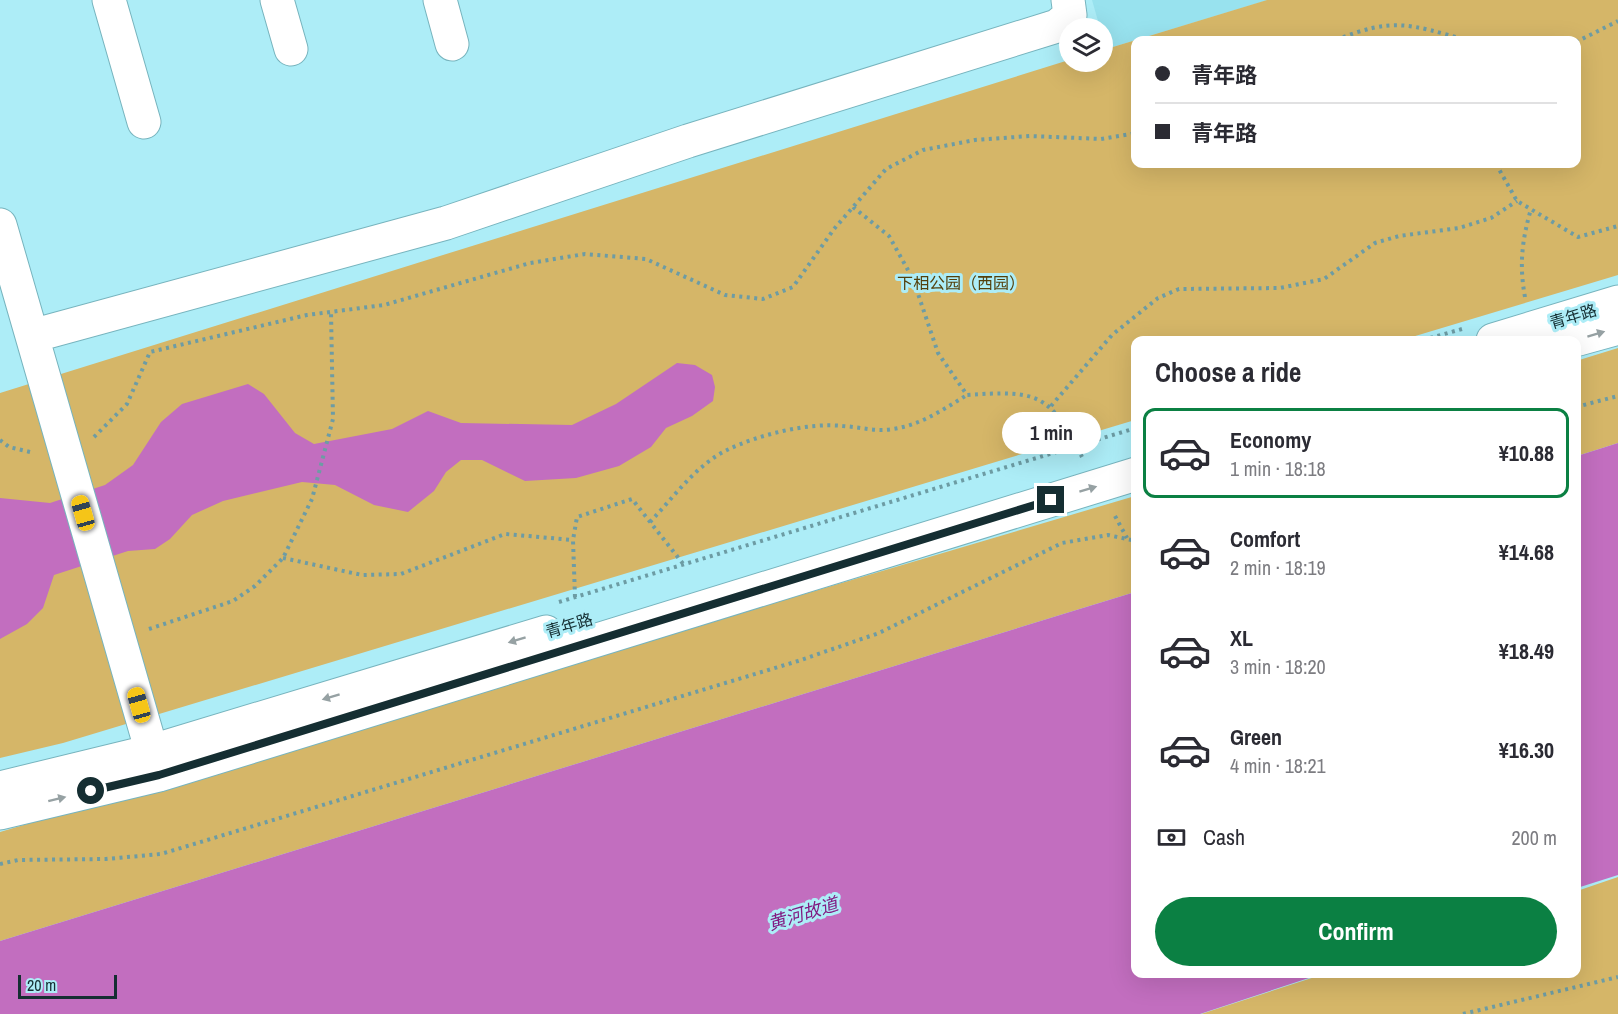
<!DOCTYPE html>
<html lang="en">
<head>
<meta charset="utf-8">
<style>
  :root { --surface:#fff; --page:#f2f2f3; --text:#2b2b33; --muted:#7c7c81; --line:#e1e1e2; --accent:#0b8043 }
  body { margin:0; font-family:"Archivo Narrow","Noto Sans SC",sans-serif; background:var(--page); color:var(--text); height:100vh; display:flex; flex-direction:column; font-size:22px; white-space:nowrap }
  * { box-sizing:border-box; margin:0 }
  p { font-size:20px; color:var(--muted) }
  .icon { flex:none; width:33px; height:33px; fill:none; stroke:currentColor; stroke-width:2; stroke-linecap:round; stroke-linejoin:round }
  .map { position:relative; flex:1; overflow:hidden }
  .side { position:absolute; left:1131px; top:336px; width:450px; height:642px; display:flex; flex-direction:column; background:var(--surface); border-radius:12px; box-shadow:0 6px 24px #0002 }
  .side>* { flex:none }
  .top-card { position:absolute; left:1131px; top:36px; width:450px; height:132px; border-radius:12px; box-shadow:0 6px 24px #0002; display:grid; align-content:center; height:132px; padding:0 24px; background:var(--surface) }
  .fabs { position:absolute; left:1059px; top:18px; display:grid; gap:12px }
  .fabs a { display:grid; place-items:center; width:54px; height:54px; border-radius:50%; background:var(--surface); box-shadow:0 6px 24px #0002; font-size:30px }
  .scale { position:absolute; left:18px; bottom:15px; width:99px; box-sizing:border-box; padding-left:6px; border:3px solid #152e32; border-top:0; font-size:16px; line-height:21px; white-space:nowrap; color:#152e32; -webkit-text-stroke:4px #adedf7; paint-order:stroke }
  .end { position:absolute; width:27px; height:27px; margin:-14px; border:8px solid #152e32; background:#fff; box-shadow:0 0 0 3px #fff }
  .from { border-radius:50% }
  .bubble { position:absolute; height:42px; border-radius:21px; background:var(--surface); box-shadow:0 6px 24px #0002; font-size:20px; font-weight:700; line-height:42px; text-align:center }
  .car { position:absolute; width:18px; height:36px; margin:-18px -9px; border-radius:8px; box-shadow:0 0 4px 2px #0007; background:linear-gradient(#f5c518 24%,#345 0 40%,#f5c518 0 76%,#345 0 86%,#f5c518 0) }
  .top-card b { display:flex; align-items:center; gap:21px; height:57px; font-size:22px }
  .top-card b+b { border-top:2px solid var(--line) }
  .top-card i { width:15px; height:15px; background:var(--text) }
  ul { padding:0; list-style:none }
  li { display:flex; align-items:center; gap:18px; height:90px; margin:0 12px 9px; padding:0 12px; border:3px solid transparent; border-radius:12px }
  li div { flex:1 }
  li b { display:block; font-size:22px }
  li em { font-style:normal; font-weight:700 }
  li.current { border-color:var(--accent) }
  li>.icon { width:54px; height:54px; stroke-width:1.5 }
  h2 { padding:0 24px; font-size:27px; line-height:72px }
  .pay { display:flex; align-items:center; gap:15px; height:66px; padding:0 24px; font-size:22px }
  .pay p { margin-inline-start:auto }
  .action { display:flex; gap:12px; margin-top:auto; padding:12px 24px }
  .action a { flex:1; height:69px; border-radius:36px; background:var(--accent); color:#fff; font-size:24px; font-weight:700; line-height:69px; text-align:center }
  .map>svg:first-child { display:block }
  .built { fill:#98e2ee }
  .green { fill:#d5b668; fill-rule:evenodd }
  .water { fill:#c26ebf }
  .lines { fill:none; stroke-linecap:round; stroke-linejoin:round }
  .minor-casing { stroke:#77b4be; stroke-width:35 }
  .path { stroke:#6d9ca4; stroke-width:4; stroke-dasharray:3 4.5; stroke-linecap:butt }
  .minor { stroke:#fff; stroke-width:33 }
  .oneway { fill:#96a1a3 }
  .route { stroke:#152e32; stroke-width:8 }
  .labels { text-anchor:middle; stroke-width:6; stroke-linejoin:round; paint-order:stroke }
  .park-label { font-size:16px; fill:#53400c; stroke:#adedf7 }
  .street-label { font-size:16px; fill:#152e32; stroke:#adedf7 }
  .water-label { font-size:18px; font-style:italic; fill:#821b82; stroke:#adedf7 }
</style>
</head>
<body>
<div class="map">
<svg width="1618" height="1014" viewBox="0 0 1618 1014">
  <rect width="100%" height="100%" fill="#adedf7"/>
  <!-- built -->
  <path class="built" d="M1092,0H1268L1106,49L1102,28H1100Z"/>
  <!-- green -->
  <path class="green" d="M1267,0H1618V275L1402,340H1136L1135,420L63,743L0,758V393L1069,60L1102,62L1103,50ZM1136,40H1576V164H1136Z
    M1618,348V443L1577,456L1576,361Z
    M1135,496V592L0,941V832Z
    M1618,877V1014H1201L1324,974H1576L1577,891Z"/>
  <!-- water -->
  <path class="water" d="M677,363L695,365L712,375L715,387L713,401L692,416L666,428L651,447L619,466L576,478L525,481L482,460H461L446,472L434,491L408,512L374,505L335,485L302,482L223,501L192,515L170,539L155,549L128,551L54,575L43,608L27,624L0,639V498L50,503L105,485L133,465L161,422L182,404L248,384L264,394L295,433L314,444L392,429L428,411L461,423L572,425L616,404Z
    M1618,443V875L1577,888V456Z
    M1135,592L1136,974H1321L1200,1014H0V941Z"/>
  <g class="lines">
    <!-- minor casing -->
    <g class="minor-casing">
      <path id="minor" d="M109,0L144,122
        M277,0L291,49
        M440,0L452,44
        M0,225L158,773
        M32,336L446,223L688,141L1057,26L1070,15L1068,0
        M1493,340L1618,302
        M1575,340L1618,328
        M0,788L152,751L546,632
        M0,813L159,775L1136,474"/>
    </g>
    <!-- path -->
    <path class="path" d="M1336,40C1393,17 1409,24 1466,40
      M1576,42L1618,21
      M1496,164L1517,201L1578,237L1618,226
      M853,207L889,236L913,279L938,353L967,395C1037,390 1050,393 1082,457
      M1525,297C1519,265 1522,240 1531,209
      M1423,340L1462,329
      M1051,406L1112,335L1158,298L1179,289L1280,288L1324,279L1375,243L1399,236L1459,228L1491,218L1517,201
      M1576,407L1618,396
      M94,437L127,404L150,352L307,315L384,305L530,263L585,254L646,259L725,295L763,299L793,287L834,229L886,169L923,150L975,140L1030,136L1101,139L1136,133
      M0,440L9,447L30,452
      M1115,516L1127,538
      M650,522C673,498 696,465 727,450C758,435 808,422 843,426C860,427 876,432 893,429C921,425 944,409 967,395
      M283,558L362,575L401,574L505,534L573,540
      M575,597L573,540L577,517L632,499L684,565
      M559,602L1136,428
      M149,629L233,601L255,586L283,558L312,499L333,419L331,312
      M0,864L18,860L106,859L161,854L798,661L879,633L1062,543L1108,535L1136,541
      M1463,1014L1618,977"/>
    <!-- minor -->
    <use href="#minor" class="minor"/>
  </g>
  <!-- one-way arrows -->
  <defs><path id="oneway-solid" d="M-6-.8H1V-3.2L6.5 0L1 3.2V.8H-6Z" transform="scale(1.5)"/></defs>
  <g class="oneway">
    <use href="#oneway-solid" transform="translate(1596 334) rotate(-17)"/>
    <use href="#oneway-solid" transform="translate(1088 489) rotate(-17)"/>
    <use href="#oneway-solid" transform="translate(517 640) rotate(163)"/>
    <use href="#oneway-solid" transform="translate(331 697) rotate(163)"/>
    <use href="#oneway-solid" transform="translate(57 799) rotate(-14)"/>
  </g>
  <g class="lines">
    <!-- route -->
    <path class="route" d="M91,791L159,775L1051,500"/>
  </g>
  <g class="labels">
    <!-- park labels -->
    <g class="park-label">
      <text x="961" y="289">下相公园（西园）</text>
    </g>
    <!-- street labels -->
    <g class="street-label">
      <text transform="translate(1573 316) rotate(-17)" y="6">青年路</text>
      <text transform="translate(569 625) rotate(-17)" y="6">青年路</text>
    </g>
    <!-- water labels -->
    <g class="water-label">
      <text transform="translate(803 914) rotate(-17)" y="6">黄河故道</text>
    </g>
  </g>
</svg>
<div class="fabs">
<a><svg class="icon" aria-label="layers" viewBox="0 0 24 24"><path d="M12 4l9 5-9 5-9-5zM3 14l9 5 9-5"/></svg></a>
</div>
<div class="scale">20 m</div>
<i class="end from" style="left:91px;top:791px"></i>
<i class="end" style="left:1051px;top:500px"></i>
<div class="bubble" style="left:1002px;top:412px;width:99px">1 min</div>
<i class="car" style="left:83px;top:513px;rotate:344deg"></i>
<i class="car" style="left:139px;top:705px;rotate:344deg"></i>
<div class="top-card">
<b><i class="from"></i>青年路</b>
<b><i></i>青年路</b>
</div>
<section class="side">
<h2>Choose a ride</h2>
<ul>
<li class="current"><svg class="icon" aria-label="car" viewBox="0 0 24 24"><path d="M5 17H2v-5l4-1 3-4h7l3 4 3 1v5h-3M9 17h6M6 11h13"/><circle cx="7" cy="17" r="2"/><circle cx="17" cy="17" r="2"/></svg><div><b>Economy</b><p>1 min · 18:18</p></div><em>¥10.88</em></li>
<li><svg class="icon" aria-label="car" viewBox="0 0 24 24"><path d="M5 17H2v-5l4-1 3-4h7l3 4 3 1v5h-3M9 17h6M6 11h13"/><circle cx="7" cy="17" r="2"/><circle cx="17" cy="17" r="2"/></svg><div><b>Comfort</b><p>2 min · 18:19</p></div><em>¥14.68</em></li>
<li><svg class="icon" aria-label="car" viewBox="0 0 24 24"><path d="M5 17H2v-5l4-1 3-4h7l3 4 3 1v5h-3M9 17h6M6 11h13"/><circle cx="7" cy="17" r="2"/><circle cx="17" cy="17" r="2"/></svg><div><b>XL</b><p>3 min · 18:20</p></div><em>¥18.49</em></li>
<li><svg class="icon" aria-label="car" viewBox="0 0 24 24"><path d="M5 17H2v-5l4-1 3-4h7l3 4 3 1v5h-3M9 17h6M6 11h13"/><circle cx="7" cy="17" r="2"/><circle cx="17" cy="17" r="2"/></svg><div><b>Green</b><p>4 min · 18:21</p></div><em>¥16.30</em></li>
</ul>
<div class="pay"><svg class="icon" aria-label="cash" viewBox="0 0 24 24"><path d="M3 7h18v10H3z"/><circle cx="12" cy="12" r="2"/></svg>Cash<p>200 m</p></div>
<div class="action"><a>Confirm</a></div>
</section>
</div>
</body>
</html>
